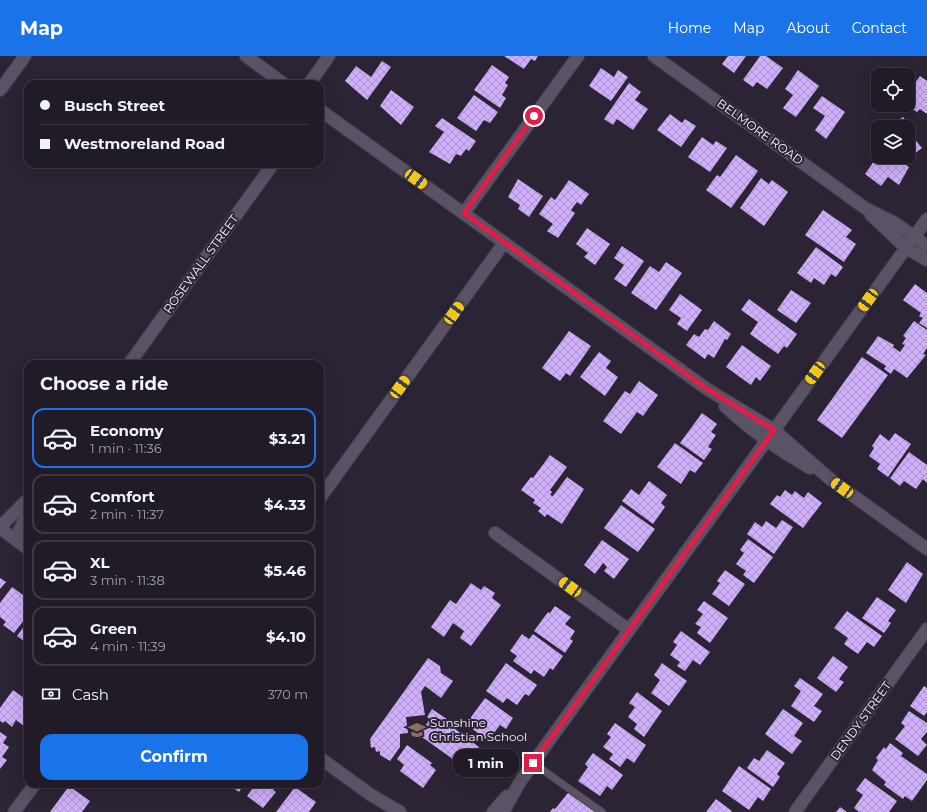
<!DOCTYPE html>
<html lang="en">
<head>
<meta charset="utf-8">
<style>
  :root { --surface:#201b27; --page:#2d2833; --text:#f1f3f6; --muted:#a2a1a7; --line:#3d3944; --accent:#1a73e8 }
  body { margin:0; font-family:Montserrat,sans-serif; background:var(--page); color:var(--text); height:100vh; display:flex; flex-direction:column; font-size:15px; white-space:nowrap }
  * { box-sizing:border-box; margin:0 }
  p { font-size:13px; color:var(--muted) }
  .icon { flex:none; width:22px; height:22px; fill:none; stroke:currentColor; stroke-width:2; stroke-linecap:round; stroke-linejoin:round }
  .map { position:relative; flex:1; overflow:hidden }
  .sheet { position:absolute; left:24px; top:304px; width:300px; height:428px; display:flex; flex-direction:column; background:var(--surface); border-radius:12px; box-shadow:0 4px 16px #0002,0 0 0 1px var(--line) }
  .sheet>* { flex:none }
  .guide { position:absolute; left:24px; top:24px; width:300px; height:88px; border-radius:12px; box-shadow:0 4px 16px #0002,0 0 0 1px var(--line); display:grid; align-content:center; height:88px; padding:0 16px; background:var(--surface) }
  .buttons { position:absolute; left:871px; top:12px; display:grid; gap:8px }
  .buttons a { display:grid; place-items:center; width:44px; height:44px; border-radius:8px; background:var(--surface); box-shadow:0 4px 16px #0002,0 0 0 1px var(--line); font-size:20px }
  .end { position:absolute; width:18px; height:18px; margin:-9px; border:5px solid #e11d48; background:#fff; box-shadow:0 0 0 2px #fff }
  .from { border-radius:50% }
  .bubble { position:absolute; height:28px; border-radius:12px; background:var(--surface); box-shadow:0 4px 16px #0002,0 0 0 1px var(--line); font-size:13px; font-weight:700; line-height:28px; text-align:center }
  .car { position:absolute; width:12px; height:24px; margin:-12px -6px; border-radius:5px; box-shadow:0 0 3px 1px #0007; background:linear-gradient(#f5c518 24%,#345 0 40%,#f5c518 0 76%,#345 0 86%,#f5c518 0) }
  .guide b { display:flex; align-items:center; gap:14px; height:38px; font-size:15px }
  .guide b+b { border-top:1px solid var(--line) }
  .guide i { width:10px; height:10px; background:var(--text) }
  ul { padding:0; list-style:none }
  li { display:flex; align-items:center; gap:12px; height:60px; margin:0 8px 6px; padding:0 8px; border:2px solid var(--line); border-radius:12px }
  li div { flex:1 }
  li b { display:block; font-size:15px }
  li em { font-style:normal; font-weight:700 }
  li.on { border-color:var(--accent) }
  li>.icon { width:36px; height:36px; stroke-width:1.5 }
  h2 { padding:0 16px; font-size:18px; line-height:48px }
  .pay { display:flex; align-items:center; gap:10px; height:44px; padding:0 16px; font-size:15px }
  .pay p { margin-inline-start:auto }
  .button { display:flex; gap:8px; margin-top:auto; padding:8px 16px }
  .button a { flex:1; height:46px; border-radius:12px; background:var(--accent); color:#fff; font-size:16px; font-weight:700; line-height:46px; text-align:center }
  header { display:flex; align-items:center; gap:24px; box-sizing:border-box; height:56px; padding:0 20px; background:var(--accent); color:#fff }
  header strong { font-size:19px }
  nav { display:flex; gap:22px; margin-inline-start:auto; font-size:14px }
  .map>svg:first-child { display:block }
  .building { fill:url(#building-cross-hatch) }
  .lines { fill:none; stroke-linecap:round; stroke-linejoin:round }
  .lane-casing { stroke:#453f4e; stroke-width:8 }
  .street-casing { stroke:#453f4e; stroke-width:14 }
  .secondary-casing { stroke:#453f4e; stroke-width:14 }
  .lane { stroke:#5a5265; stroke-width:7 }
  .street { stroke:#5a5265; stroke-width:12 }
  .secondary { stroke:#5a5265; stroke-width:12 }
  .route { stroke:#e11d48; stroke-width:5 }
  .labels { text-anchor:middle; stroke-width:4; stroke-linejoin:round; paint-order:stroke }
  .street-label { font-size:12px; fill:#f7f2fd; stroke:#2b2434 }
  .poi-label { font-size:12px; fill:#f7f2fd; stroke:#2b2434; text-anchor:start }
</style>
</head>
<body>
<header>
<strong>Map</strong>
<nav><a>Home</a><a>Map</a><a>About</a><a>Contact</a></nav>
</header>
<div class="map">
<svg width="927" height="756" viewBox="0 0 927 756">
  <defs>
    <pattern id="building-cross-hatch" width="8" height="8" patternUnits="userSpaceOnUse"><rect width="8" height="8" fill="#ceadf9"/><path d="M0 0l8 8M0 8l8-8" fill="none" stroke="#ad94ce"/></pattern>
  </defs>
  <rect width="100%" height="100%" fill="#2b2434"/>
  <!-- building -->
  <path class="building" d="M504,0H538L535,5L531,3L524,13Z
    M728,0H746L734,17L722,8Z
    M760,0H766L783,12L767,33L757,26L753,31L743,24Z
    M382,5L391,11L367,44L345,25L356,10L371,21Z
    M492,9L509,21L505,27L508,29L502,39L506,42L500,52L474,34Z
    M601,12L614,21L618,14L628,21L611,45L589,30Z
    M798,14L819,30L796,61L783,52L793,39L785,33Z
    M920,20L927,25V58L920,53L917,56L908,50V37Z
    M629,27L641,36L635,44L648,53L633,74L617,63L613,69L604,63Z
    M391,34L414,51L401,69L380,50Z
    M474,39L498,56L490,67L484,64L476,75L457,62Z
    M822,40L845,56L826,83L815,74L825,60L813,52Z
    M670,58L682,67L685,63L696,70L681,91L657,74Z
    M903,61L916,77L912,80L922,92L905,105L902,101H908V71H889Z
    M442,62L476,85L469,95L466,93L461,100L456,98L450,108L429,96L444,76L435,70Z
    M702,81L713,89L716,85L727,92L710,116L688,101Z
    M736,99L758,115L731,152L706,134L717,119L720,121Z
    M877,101H895L909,111L899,129L888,121L881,130L865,118Z
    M761,122L769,128L772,124L788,136L764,170L740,152Z
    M518,123L543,140L529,161L518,153L520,149L508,141Z
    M569,124L589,138L581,149L577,146L571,154L575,157L558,182L547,175L553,168L539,158L551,141L555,144Z
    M823,154L852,174L846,181L856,188L844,206L805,179Z
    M587,172L610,188L595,209L584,201L588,197L576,188Z
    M622,190L644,205L626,231L614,223L624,209L614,202Z
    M816,191L843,211L836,221L831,218L824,229L814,222L811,227L797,217Z
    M666,206L682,217L656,254L631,237L650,210L659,216Z
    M915,228L927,237V272L919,267L923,262L919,260L921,257L903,244Z
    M791,234L811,247L796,267L777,254Z
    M680,238L702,254L687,275L677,268L681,262L669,254Z
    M749,243L797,278L787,292L784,290L778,298L750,278L758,266L741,254Z
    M714,265L731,278L727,284L725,283L714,302L708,298L705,303L686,289L694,278L699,281L705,273L708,274Z
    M914,265L927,274V292L923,298L926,299L907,322L894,313L891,318L884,313L886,310L866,297L878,280L894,289L893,291L900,296L905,289L902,288L906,282L903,280Z
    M569,275L591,290L570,320L566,317L560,325L542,312Z
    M742,289L771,310L760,325L756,321L751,329L726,311Z
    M599,296L611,305L606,312L618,321L605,340L580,321Z
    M862,301L888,319L842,382L817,364Z
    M639,325L658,339L643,360L637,356L621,378L603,365L625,335L630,338Z
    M702,357L717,368L711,376L716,379L708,391L712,393L704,404L680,387Z
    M895,377L911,388L888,421L877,413L880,408L869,400L874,392L872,390L880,378L889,385Z
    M675,387L703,407L695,417L690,414L681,428L657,411Z
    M909,396L927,409V427L923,423L916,433L904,425L900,430L890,422Z
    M550,399L567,411L550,434L552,436L550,439L553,440L567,421L584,433L562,468L547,458L545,461L538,455L541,452L533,447L535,444L521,434L531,421L533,422Z
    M649,425L667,439L661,447L665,451L653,468L622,445L631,433L639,439Z
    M785,434L792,439L795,435L804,442L808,436L822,447L803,472L770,448L777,439L780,441Z
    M621,449L655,473L638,496L604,472Z
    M782,464L793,471L774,498L747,478L755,466L762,471L766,465L776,472Z
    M748,483L773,501L754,527L743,519L746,515L736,508L744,497L740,494Z
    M602,484L629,503L614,523L604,515L607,511L603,507L595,518L584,509Z
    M907,506L923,518L906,547L888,534Z
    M725,514L745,528L729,550L712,538L720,527L717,525Z
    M0,522L6,526L0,533Z
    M471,527L481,534L484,530L495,537L492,542L501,549L471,590L460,582L464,575L453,567L444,581L431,571L450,544L456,548Z
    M12,531L23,539L25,537L28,539V559L14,577L3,569L6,566L0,561V547Z
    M877,541L896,554L888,565L891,567L884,577L862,562Z
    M704,545L728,562L710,587L697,577L701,571L695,568L703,558L697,554Z
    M555,550L571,561L565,568L575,575L570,583L573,585L565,597L534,575L548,556L550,557Z
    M847,555L882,580L874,591L867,586L858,598L844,588L848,582L834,572Z
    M28,565V585L27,587L17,580Z
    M681,575L710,596L700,609L693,604L685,615L677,610L680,606L670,599L677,589L673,586Z
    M522,578L529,583L533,578L563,600L553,614L550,612L544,621L534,614L531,618L513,605L517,600L510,595Z
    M833,600L848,611L839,623L844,626L836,636L817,622Z
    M428,602L440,610L441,617L453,625L441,642L425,630L421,636L425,659L406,661L408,677L400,678V691L390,705L380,699V695L376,696L375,691L371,692L370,683Z
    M506,607L537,629L529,640L525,638L517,649L507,642L503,647L486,635Z
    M662,607L687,625L669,650L651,637L660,624L654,619Z
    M800,622L823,638L814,650L822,655L814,666L791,650L801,635L794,630Z
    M924,630L927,632V656L924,660L910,650Z
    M13,634L28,645V673L16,664L12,671L5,665L3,667L0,665V652Z
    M637,636L662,655L644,681L634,673L637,668L628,661L635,651L629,647Z
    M485,642L513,662L506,673L500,669L488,685L466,668Z
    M432,653L457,670L455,673L479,691L464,711L419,679L430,663L427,661Z
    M783,653L803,667L794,680L802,685L792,698L765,678Z
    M909,655L927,667V676L921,683L927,689L918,700L895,683L905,670L901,667Z
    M615,667L646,689L634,707L627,702L620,711L609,703L613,698L603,691L611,681L607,678Z
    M0,676L7,681L3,687L9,691L2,701L7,704L0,713Z
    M890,687L903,697L901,700L927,718V724L912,745L905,740L903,743L884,729L886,726L872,714L878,704L876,702L884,691L886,693Z
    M407,689L432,707L430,709L436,714L423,732L400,715L404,709L397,703Z
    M767,694L785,707L777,718L780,721L773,731L747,712L754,702L759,705Z
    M593,697L623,719L612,734L607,730L600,740L578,725L588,711L585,708Z
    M739,710L771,733L763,745L758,741L749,754L722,735Z
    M865,722L897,745L889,756H859L854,752L863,739L856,734Z
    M92,728H102L99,733Z
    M228,728H244L239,736Z
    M256,728H277L273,734L276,736L263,752L247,740Z
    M69,730L90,745L82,756H50Z
    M295,731L316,746L309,756H276Z
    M568,737L595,756H550L553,752L555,753Z
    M716,743L732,755L731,756H706Z
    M840,751L847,756H836Z"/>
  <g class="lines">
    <!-- lane casing -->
    <g class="lane-casing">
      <path id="lane" d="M533,707L602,756"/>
    </g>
    <!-- street casing -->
    <g class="street-casing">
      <path id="street" d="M246,0L284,28
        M654,0L865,152L895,167L927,190
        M309,28L329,0
        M0,34L25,0
        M320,54L707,333L774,374L830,423L927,493
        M464,157L578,0
        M871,159L906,192L927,204
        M129,308L273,108
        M725,350C751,374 778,394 810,412
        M320,442L504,187
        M0,471L28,443
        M495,477L629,574
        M15,483L28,457
        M14,756L35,728
        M493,756L507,740
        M503,756L520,726L533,707L927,163
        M795,756L927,573"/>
    </g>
    <!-- secondary casing -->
    <g class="secondary-casing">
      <path id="secondary" d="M0,472L28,493
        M320,702L371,739L400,756"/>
    </g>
    <!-- lane -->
    <use href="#lane" class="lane"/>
    <!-- street -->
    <use href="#street" class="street"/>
    <!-- secondary -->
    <use href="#secondary" class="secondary"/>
  </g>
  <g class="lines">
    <!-- route -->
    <path class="route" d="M533,707L774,374L707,333L464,157L534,60"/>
  </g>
  <!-- icons -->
  <defs>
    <g id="school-bare" transform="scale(1.38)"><path d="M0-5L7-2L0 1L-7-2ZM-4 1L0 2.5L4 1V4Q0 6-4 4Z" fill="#8d6e63" stroke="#2b2434" stroke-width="2.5" paint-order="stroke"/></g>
  </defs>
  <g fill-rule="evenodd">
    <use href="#school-bare" x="417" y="674"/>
  </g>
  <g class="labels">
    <!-- street labels -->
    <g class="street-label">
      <text transform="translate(760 76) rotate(36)" y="4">BELMORE ROAD</text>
      <text transform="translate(201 208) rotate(-54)" y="4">ROSEWALL STREET</text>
      <text transform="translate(861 665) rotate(-54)" y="4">DENDY STREET</text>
    </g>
    <!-- poi labels -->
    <g class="poi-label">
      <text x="430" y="671">Sunshine<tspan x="430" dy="14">Christian School</tspan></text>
    </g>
  </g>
</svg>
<div class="buttons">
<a><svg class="icon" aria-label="locate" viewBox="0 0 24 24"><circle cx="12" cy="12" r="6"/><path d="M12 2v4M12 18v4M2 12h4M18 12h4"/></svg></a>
<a><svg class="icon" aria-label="layers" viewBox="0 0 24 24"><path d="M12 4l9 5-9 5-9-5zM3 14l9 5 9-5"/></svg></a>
</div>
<i class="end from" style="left:534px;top:60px"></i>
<i class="end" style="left:533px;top:707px"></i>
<div class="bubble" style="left:453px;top:693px;width:66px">1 min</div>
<i class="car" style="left:416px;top:123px;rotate:126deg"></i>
<i class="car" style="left:868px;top:244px;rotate:216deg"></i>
<i class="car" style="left:454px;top:257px;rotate:36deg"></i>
<i class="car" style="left:815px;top:317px;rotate:216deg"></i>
<i class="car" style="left:400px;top:331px;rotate:36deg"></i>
<i class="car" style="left:842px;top:432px;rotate:306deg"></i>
<i class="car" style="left:570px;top:531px;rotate:306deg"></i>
<div class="guide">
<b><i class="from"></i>Busch Street</b>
<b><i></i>Westmoreland Road</b>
</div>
<section class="sheet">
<h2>Choose a ride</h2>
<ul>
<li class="on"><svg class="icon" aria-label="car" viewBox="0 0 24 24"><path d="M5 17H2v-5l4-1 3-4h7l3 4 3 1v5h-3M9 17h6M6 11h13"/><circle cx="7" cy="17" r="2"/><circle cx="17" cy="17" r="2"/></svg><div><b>Economy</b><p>1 min · 11:36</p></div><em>$3.21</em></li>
<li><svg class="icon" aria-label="car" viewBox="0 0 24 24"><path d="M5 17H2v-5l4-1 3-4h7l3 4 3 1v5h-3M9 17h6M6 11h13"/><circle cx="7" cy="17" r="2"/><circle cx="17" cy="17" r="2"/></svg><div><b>Comfort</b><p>2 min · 11:37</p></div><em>$4.33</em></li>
<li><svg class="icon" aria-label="car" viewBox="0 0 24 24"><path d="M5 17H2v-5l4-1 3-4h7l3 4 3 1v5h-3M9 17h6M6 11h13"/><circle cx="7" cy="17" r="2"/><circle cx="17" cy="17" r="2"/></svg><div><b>XL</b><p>3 min · 11:38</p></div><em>$5.46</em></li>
<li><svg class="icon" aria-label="car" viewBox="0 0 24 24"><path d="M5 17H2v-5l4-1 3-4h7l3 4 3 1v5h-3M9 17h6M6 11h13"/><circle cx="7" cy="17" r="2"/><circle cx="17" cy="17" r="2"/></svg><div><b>Green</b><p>4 min · 11:39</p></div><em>$4.10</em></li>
</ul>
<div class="pay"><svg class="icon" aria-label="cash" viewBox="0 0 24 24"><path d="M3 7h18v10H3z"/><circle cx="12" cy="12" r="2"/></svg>Cash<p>370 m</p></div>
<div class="button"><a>Confirm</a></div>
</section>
</div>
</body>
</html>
